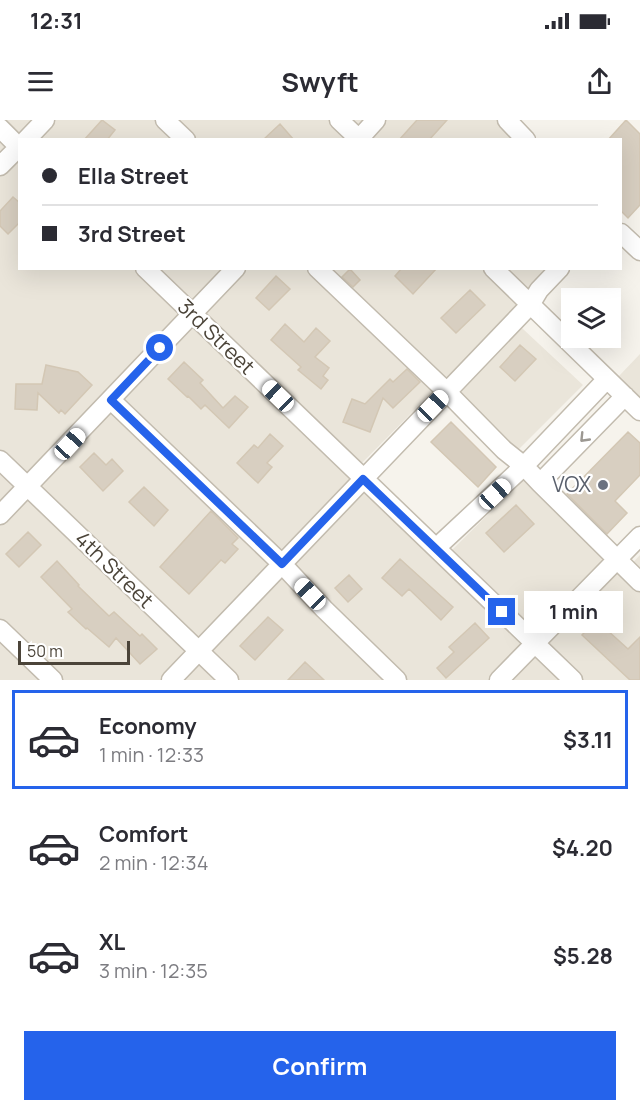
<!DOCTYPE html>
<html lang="en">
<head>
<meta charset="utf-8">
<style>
  :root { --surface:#fff; --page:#f7f7f7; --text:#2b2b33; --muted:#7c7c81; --line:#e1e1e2; --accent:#2563eb }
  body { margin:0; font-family:Manrope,sans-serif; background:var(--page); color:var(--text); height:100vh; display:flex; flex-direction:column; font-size:22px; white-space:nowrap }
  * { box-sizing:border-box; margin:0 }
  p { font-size:20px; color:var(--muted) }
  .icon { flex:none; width:33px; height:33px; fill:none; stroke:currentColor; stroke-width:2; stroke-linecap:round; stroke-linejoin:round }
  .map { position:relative; height:560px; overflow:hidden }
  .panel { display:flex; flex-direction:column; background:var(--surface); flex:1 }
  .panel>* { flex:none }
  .guide { position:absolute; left:18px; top:18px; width:604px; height:132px; border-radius:0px; box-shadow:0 6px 24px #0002; display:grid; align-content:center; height:132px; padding:0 24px; background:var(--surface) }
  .buttons { position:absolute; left:561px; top:168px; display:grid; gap:12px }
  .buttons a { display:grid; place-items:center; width:60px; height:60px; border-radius:0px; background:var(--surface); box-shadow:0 6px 24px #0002; font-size:30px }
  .scale { position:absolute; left:18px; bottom:15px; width:112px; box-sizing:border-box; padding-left:6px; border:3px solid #4b4439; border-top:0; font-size:16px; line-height:21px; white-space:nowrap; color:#4b4439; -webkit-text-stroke:4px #fff; paint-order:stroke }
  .end { position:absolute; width:27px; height:27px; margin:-14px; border:8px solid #2563eb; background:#fff; box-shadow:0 0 0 3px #fff }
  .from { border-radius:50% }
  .bubble { position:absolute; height:42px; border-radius:0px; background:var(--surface); box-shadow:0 6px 24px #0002; font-size:20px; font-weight:700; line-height:42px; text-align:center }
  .car { position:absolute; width:18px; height:36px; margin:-18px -9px; border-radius:8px; box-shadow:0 0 4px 2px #0007; background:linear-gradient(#fff 24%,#345 0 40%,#fff 0 76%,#345 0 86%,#fff 0) }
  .guide b { display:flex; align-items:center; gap:21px; height:57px; font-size:22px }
  .guide b+b { border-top:2px solid var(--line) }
  .guide i { width:15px; height:15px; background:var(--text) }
  ul { padding:10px 0 0; list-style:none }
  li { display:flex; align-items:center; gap:18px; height:99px; margin:0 12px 9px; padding:0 12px; border:3px solid transparent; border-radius:0px }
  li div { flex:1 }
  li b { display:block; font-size:22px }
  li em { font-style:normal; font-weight:700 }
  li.on { border-color:var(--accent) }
  li>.icon { width:54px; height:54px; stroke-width:1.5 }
  .button { display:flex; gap:12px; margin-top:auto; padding:12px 24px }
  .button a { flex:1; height:69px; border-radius:0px; background:var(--accent); color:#fff; font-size:24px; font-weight:700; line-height:69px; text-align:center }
  .status { display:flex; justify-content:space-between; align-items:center; height:42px; padding:0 30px; background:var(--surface); direction:ltr }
  .status svg { height:16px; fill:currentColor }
  header { display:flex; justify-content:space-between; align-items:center; height:78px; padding:0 24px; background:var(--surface); font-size:27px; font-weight:700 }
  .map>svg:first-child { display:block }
  .residential { fill:#eae5da }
  .building { fill:#d8cfc1; stroke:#d3c7b4; stroke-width:1.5 }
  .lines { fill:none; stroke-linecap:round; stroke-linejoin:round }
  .minor-casing { stroke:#c2bbae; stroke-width:21 }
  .minor { stroke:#fff; stroke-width:18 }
  .oneway { stroke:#9c9892 }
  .route { stroke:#2563eb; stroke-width:8 }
  .worship-dot { fill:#6b7280; stroke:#fff; stroke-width:2 }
  .labels { text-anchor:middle; stroke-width:4.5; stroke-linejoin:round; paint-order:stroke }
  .street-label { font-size:21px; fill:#4b4439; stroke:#fff }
  .worship-label { font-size:21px; fill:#5b616d; stroke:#fff; text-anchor:end }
</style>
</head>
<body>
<div class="status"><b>12:31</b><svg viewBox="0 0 49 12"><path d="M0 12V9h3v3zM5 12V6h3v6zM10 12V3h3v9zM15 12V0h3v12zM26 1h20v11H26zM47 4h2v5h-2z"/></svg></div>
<header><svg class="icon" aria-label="menu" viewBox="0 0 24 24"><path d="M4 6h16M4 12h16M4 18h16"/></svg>Swyft<svg class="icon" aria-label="share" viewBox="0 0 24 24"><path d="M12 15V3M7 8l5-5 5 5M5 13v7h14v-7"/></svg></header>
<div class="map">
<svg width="640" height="560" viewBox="0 0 640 560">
  <rect width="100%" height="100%" fill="#f6f3ec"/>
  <!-- residential -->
  <path class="residential" d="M0,0H497L517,19L20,20V148L554,149L508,195L583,265L507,341L434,270L361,344L452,430L525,358L622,454L640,435V560H0Z
    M640,234V277L619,256Z"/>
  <!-- building -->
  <path class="building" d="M102,0L115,10L107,20H84Z
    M417,0H447L429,20H399Z
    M626,0L640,14V85L628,98L621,91V20H608Z
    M280,4L294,20H263Z
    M13,77L20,83V102L8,114L0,106V91Z
    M402,148H437L413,174L395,156Z
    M350,149L360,160L353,167L342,157Z
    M276,156L290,169L269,190L256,178Z
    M470,170L485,185L456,213L441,198Z
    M285,204L304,222L316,208L330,221L315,237L329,248L323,256L328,260L321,269L298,250L301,247L271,220Z
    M520,225L536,239L515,261L500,247Z
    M184,242L203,260L200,263L223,288L235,276L248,287L229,308L205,285L201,289L188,276L187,277L168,259Z
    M46,245L78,252L92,265L65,294L61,290L59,293L38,273L37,290L15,289L16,264H42Z
    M407,249L420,262L393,288L383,278L370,312L343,302L352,279L365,284L390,259L393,262Z
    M451,302L496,347L478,367L431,322Z
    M628,312L640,323V355L615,381L627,393L607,414L567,374Z
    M270,314L283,326L267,343L272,347L258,363L237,343L254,325L258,328Z
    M94,333L106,345L112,339L123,351L103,371L80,347Z
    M144,367L168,390L154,406L129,382Z
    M516,385L534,404L504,432L486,413Z
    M211,391L238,418L232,424L238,429L225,443L221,440L189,474L160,447Z
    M28,412L41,425L19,447L6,434Z
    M400,439L453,487L441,500L409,469L402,476L382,458Z
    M57,441L79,465L78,466L109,496L114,492L140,516L142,514L157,529L140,544L116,518L109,527L87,508L86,509L68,492L72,489L41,457Z
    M349,455L362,469L348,482L335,468Z
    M268,497L283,510L255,540L240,526Z
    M596,500L628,529L640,517V560H630L582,515Z
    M475,503L489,518L446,558L437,548L454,532L449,527Z
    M305,542L324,560H288Z"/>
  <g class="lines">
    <!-- minor casing -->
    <g class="minor-casing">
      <path id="minor" d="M165,0L186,20
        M339,0L360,20
        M507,0L526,20
        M0,8L20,28
        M26,20L45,0
        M358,20L376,0
        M0,46L20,26
        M621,113L640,131
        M145,148L573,560
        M317,148L447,272L504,330L524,346L436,428
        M493,148L640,291
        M607,259L524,346L540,363L625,276
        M111,280L282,444L324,489L397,560
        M0,340L229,560
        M540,363L640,462
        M0,395L236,148
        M0,509L53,560
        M171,560L530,185L539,170L560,148
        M499,560L640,416"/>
    </g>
    <!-- minor -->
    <use href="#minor" class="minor"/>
  </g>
  <!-- one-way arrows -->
  <defs><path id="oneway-chevron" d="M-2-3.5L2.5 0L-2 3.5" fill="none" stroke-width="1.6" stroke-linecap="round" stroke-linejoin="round" transform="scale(1.5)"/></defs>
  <use class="oneway" href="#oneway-chevron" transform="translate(584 318) rotate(134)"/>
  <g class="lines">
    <!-- route -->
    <path class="route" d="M160,228L111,280L282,444L363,359L502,492"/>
  </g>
  <!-- markers -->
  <circle class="worship-dot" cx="603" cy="365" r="6"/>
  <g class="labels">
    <!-- street labels -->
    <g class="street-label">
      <text transform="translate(216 217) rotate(44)" y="7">3rd Street</text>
      <text transform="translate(114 450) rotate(44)" y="7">4th Street</text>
    </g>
    <!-- worship labels -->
    <g class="worship-label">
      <text x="591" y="372">VOX</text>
    </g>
  </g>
</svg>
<div class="buttons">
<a><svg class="icon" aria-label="layers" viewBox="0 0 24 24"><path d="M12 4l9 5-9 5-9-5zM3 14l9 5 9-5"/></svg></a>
</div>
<div class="scale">50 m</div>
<i class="end from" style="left:160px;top:228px"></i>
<i class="end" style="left:502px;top:492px"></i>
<div class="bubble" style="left:524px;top:471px;width:99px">1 min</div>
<i class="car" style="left:278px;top:276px;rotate:314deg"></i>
<i class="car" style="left:433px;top:286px;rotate:44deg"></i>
<i class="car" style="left:70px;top:324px;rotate:43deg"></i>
<i class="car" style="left:495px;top:374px;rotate:47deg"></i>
<i class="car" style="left:310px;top:474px;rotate:316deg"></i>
<div class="guide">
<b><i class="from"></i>Ella Street</b>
<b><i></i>3rd Street</b>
</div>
</div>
<section class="panel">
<ul>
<li class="on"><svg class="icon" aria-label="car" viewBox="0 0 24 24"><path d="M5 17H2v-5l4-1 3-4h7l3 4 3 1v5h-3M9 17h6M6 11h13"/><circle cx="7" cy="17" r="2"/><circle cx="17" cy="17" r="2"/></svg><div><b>Economy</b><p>1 min · 12:33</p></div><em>$3.11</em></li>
<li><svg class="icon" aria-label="car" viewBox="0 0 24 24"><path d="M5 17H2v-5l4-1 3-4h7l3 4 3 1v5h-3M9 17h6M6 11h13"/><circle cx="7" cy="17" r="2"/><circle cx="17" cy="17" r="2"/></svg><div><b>Comfort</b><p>2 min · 12:34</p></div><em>$4.20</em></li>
<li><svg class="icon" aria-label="car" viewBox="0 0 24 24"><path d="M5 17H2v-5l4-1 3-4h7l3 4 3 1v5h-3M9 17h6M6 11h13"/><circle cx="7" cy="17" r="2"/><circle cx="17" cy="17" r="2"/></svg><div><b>XL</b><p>3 min · 12:35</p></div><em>$5.28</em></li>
</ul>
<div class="button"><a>Confirm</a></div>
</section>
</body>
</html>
